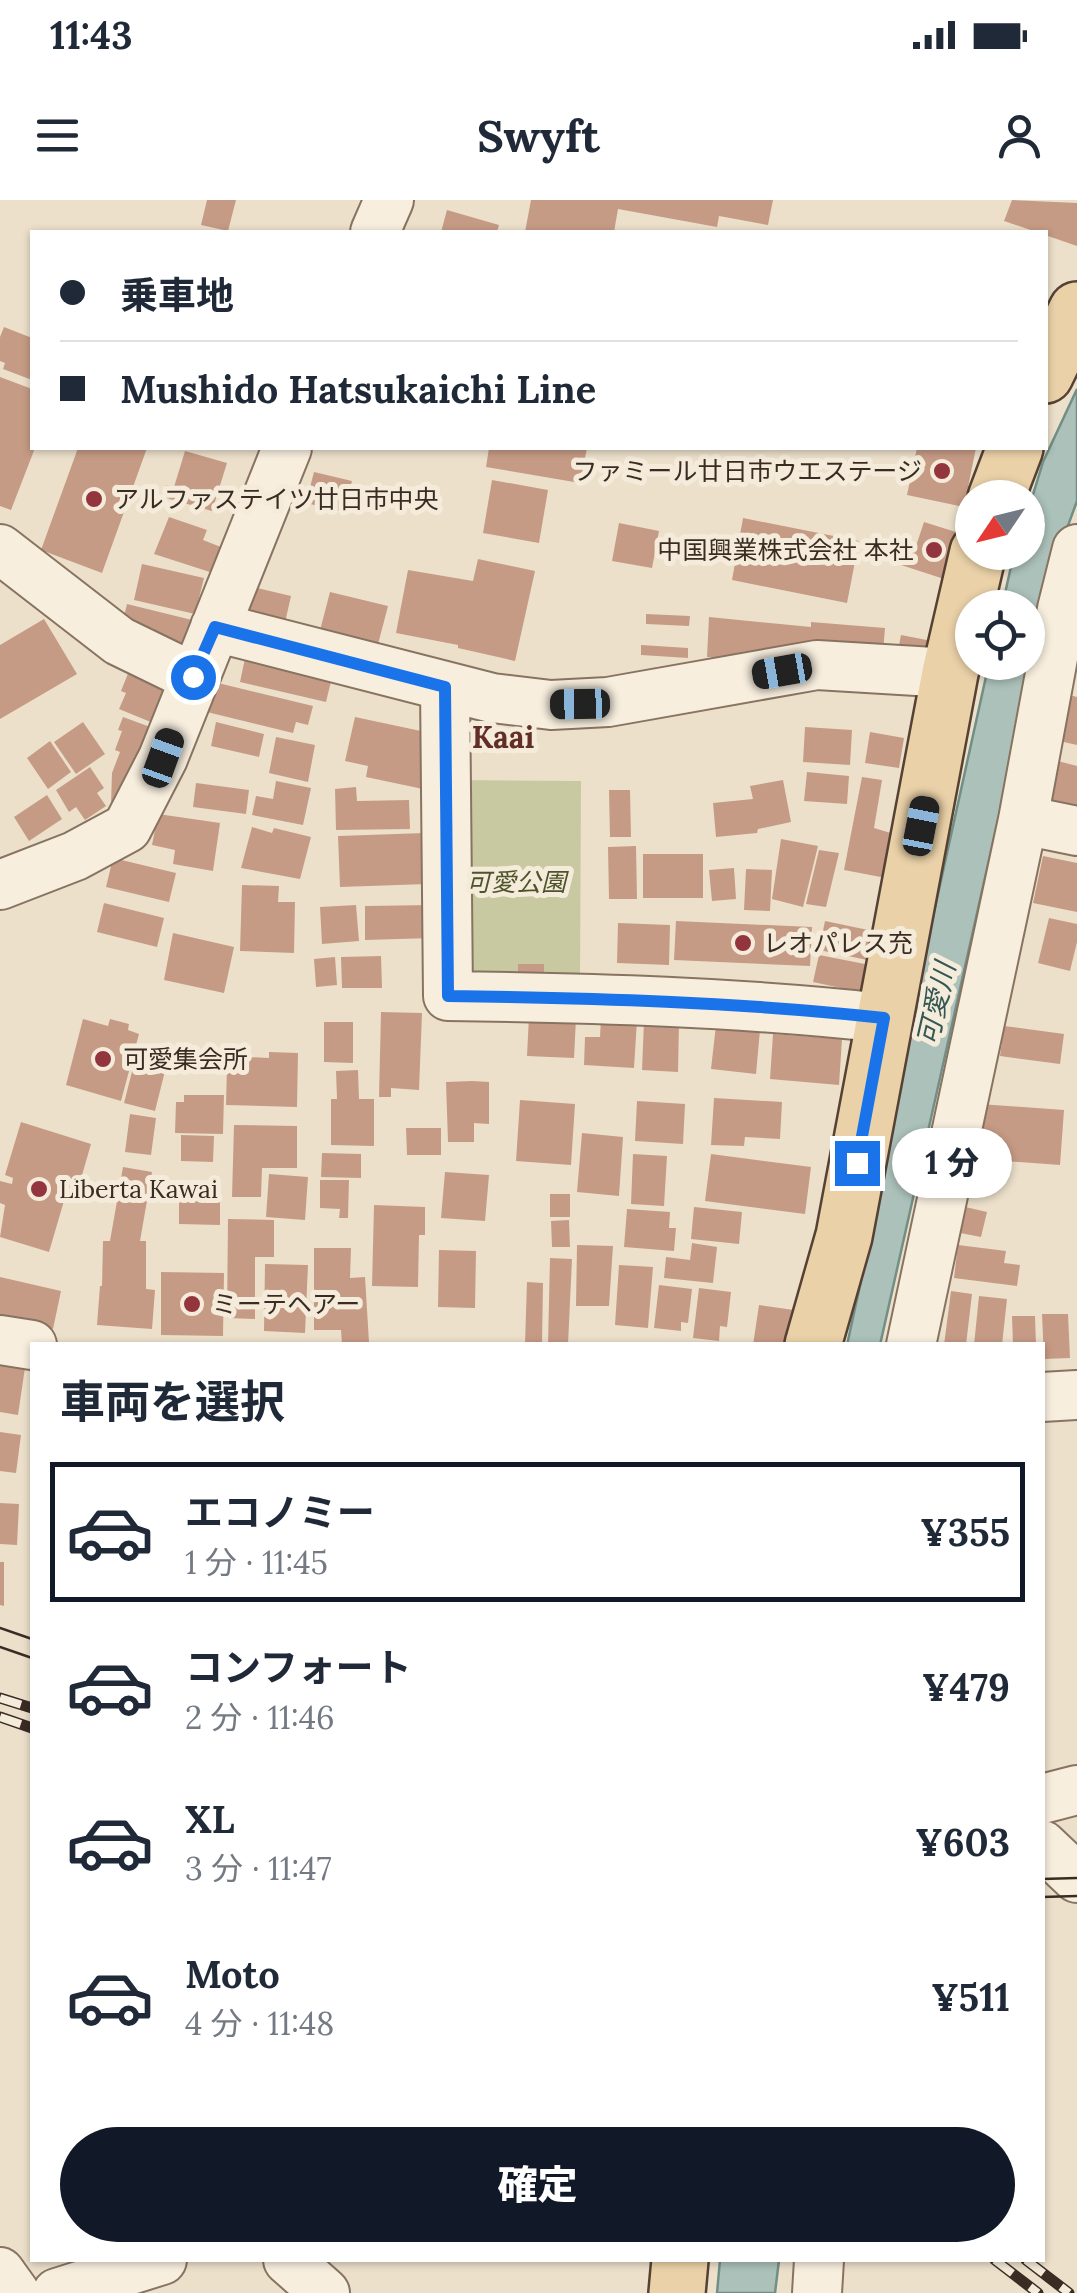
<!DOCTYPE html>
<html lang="ja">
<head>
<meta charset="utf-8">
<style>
  :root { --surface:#fff; --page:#f2f2f3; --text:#1f2937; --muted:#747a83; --line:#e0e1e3; --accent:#111827 }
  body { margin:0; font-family:Lora,"Noto Sans JP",serif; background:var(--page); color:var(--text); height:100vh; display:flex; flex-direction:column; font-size:38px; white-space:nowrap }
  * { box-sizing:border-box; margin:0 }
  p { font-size:32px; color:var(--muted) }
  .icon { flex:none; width:55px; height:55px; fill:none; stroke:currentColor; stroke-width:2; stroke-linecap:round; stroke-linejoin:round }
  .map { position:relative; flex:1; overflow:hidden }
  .side { position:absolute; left:30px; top:1142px; width:1015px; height:920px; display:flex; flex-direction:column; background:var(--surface); border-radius:0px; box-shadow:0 2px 8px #0004 }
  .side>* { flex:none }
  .guide { position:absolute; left:30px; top:30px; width:1018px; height:220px; border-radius:0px; box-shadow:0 2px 8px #0004; display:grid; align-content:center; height:220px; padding:0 30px; background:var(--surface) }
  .needle { width:65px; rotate:235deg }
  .controls { position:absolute; left:955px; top:280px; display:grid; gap:20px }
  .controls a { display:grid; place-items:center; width:90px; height:90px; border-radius:50%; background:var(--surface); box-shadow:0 2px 8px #0004; font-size:50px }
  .end { position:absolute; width:45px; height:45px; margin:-22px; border:12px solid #1a73e8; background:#fff; box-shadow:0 0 0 5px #fff }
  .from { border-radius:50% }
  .bubble { position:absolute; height:70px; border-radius:35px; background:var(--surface); box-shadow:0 2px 8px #0004; font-size:32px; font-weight:800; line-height:70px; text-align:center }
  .car { position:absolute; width:30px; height:60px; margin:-30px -15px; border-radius:12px; box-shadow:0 0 8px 2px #0007; background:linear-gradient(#222 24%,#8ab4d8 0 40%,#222 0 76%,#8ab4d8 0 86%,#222 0) }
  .guide b { display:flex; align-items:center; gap:35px; height:95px; font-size:38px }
  .guide b+b { border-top:2px solid var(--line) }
  .guide i { width:25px; height:25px; background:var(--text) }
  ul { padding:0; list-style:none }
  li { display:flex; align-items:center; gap:30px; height:140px; margin:0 20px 15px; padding:0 10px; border:5px solid transparent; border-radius:0px }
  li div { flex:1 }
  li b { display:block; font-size:38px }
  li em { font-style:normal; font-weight:800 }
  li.selected { border-color:var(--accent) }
  li>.icon { width:90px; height:90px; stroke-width:1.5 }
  h2 { padding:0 30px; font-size:45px; line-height:120px }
  .action { display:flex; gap:20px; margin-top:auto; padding:20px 30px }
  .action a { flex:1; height:115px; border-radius:60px; background:var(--accent); color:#fff; font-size:40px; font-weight:800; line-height:115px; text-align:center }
  .status { display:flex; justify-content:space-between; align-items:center; height:70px; padding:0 50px; background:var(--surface); direction:ltr }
  .status svg { height:28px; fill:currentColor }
  header { display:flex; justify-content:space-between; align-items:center; height:130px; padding:0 30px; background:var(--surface); font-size:45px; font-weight:800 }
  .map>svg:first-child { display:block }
  .green { fill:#c8c9a0 }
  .water { fill:#abc1b9; stroke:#728f86; stroke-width:2.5 }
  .building { fill:#c69b85 }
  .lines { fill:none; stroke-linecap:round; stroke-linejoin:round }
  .minor-casing { stroke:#887361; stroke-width:52 }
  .major-casing { stroke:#564234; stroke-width:60 }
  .minor { stroke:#f7eede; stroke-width:48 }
  .major { stroke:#ead1a8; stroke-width:55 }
  .tram { stroke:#3a2c23; stroke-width:2.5 }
  .rail-casing { stroke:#3a2c23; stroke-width:11 }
  .rail { stroke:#f4ebda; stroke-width:8; stroke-dasharray:22; stroke-linecap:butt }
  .route { stroke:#1a73e8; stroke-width:12 }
  .poi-dot { fill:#92353d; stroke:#f4ebda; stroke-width:4 }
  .labels { text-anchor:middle; stroke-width:10; stroke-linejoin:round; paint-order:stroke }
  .poi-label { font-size:25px; fill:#3a2c23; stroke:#f4ebda; text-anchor:start }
  .park-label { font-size:25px; font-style:italic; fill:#4d542b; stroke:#f4ebda }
  .water-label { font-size:28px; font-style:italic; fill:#335853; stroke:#f4ebda }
  .quarter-label { font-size:30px; font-weight:bold; fill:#632e25; stroke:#f4ebda }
</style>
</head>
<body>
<div class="status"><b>11:43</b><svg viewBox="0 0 49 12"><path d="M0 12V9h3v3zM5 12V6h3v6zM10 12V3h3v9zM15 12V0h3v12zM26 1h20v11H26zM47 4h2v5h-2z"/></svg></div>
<header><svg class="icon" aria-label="menu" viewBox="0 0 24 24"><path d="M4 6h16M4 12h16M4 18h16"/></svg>Swyft<svg class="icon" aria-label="person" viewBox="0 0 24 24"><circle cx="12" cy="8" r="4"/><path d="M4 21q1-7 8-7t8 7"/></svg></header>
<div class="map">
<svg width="1077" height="2093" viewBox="0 0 1077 2093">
  <rect width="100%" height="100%" fill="#ece0cb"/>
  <!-- green -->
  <path class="green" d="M450,580L581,581L580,783L452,782Z"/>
  <!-- water -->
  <path class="water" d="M1077,189V301L1058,353L880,1145H847L878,1003L915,798L989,463L1028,462V408L1002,407L1014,353L1028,352V311L1043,262Z
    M720,2060H779L775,2093H717Z"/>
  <!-- building -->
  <path class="building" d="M207,0H236L228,31L201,25Z
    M531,0H773L768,25L719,16L717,27L618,9L614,32H525Z
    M1012,0L1077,3V46L1004,21Z
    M447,10L499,25L497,32H441Z
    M4,127L32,138V180L3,169L5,163L0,161V137Z
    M0,177L32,189L35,248L11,310L0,306Z
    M78,248H147L102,373L41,350Z
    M489,248H587L580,283L486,267Z
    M917,248H976L964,307L907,295Z
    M185,251L227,263L212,311L163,297L166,285L174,287Z
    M314,272L352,281L344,312L306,303Z
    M492,280L548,290L539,343L483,333Z
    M169,317L207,330L203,340L221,347L213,373L154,354Z
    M743,318L859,341L847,403L732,380Z
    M924,322L959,333L944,379L898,364L903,348L914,352Z
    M619,323L659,331L652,368L612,361Z
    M478,359L535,371L515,461L458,448V445L396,433L408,370L473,381Z
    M142,364L204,378L195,414L134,400Z
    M249,386L291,396L282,436L240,426Z
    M330,392L388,406L376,452L318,438Z
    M127,404L196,421L188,452L121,428Z
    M646,414L690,416L689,426L646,424Z
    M709,417L811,427V422L885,428L882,464L707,457Z
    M44,419L77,474L0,519V445Z
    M901,435L932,441L928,467L896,461Z
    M641,445L688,448V458L641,455Z
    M247,449L334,469L326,502L240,482Z
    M131,466L175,485L158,525L119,509L126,493L121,491Z
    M214,482L313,506L308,525L296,522L293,533L207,512Z
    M1066,494L1077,497V545L1055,540Z
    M123,517L153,528L123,610L111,604L112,573L120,552L115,550L122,531L118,530Z
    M355,517L435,534L423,589L366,577L368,566L345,561Z
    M83,522L105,554L76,574L54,542Z
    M216,522L264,534L259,557L211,546Z
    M805,527L852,530L850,565L803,562Z
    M870,532L904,538L899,568L865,563Z
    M276,537L315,545L308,582L269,573Z
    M50,541L71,572L48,589L27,558Z
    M1058,561L1077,566V613L1049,606Z
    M90,567L104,588L97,593L106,606L85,620L76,607L69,612L56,590Z
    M807,572L849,576L847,604L804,601Z
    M862,577L882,580L874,628L894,634L886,678L844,670Z
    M783,580L791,622L758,629L757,633L716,637L713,603L753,599L750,586Z
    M276,581L311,588L303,625L252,615L256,596L273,599Z
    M196,583L249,590L246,614L193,607Z
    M356,587L357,601L409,600L410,629L336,630L335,589Z
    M609,590H630L631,637H610Z
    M47,595L62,619L29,641L14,617Z
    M158,614L220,623L213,671L173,664L175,650L152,645Z
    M252,627L272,633L274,628L311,637L300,679L241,668Z
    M425,633L427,684L340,687L338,636Z
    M781,639L818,646L803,707L772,699Z
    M636,646L637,699H609L608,647Z
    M819,650L839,653L826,707L806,704Z
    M643,654H703V698H643Z
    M1043,656L1077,663V712L1033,703Z
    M113,658L176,673L169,702L106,687Z
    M734,668L736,699L712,701L709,670Z
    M746,669L772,670L770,711L744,710Z
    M242,685L279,686L278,702H295L294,753L240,751Z
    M104,703L164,718L157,747L97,732Z
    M356,705L359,741L322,744L320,707Z
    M432,705L433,738L365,740V706Z
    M1049,718L1077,724V742L1070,771L1038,763Z
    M676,721L812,727L810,766L674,760Z
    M825,721L878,732L872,761L819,750Z
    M618,723L670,725L669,765L617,763Z
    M173,733L234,747L224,793L164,780Z
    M819,755L870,765L864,793L813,782Z
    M381,756L382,788H342L341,757Z
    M335,757L337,785L316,787L314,759Z
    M518,764H544V779H518Z
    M381,812L422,813L419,890L391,888V897H379Z
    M529,816L576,818L574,858L527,856Z
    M601,818L637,820L634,868L584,865L585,837H600Z
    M83,819L108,826L110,819L129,824L128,830L139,834L121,901L66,885Z
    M644,821L679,822L678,872L642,870Z
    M324,822H353V863L324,862Z
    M716,825L760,830L756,874L711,869Z
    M1004,826L1064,834L1060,864L1000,856Z
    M773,834L842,839L839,885L770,879Z
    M269,852L298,853L297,907L226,905L227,866H246V857L269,858Z
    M135,860L166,867L155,911L124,903Z
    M358,870L359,899H374V946L331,945V899H337L336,871Z
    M472,881L489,882V924L474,923V942H448L446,882Z
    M184,895H224L223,934L175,933L176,902H184Z
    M714,898L782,902L780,939L745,937L744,946L711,945Z
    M520,900L575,904L571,965L516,961Z
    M637,901L685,904L683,944L635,941Z
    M980,904L1064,910L1060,965L976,959Z
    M130,914L156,918L151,955L125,952Z
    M21,922L91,944L76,996L66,994L49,1052L0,1037L5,1005L0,1003V981L12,984L13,978L5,975Z
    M234,925L297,926V968H262L261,997H232Z
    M406,928H441V955H407Z
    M582,933L623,937L619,996L577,992Z
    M181,935L214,936L213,962L181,961Z
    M322,953L361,954V978L321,977Z
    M633,954L667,956L664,1006L631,1004Z
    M711,954L811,967L805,1014L705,1001Z
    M123,967L152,972L140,1041H146V1089L155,1090L152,1129L97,1125L100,1086H102L103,1041H110Z
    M445,972L489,975L485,1021L441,1018Z
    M269,974L308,977L305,1020L266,1017Z
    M320,980H349L348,1018H339L340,1009L320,1008Z
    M179,987L220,988V1025L179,1024Z
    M550,994H570V1017H550Z
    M374,1005L425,1007V1035H419L418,1087L372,1086Z
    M961,1006L987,1012L981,1037L955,1032Z
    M694,1007L742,1012L739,1044L691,1039Z
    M627,1009L670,1012L669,1028H676L674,1051L624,1047Z
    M228,1019L274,1020V1057H255V1119L227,1118Z
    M569,1020L570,1047H552L551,1021Z
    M692,1043L717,1047L713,1083L664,1078L666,1057L690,1060Z
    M577,1045L613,1046L609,1106H576Z
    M958,1045L1006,1051L1004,1063L1020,1065L1017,1086L954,1078Z
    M314,1048H351L350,1078L365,1077L369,1142L342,1144L341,1130H314Z
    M439,1050L476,1051L475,1108L438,1107Z
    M550,1058L572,1059L568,1145H548Z
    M265,1064L308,1065L305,1133L264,1131Z
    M619,1065L653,1067L648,1128L615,1125Z
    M161,1072L224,1073L223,1136L161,1135Z
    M0,1077L61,1091L53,1129L0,1116Z
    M527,1082L543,1083L542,1144H525Z
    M659,1085L692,1089L688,1123L681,1122V1131L654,1128Z
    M699,1088L731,1092L727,1127L720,1126L719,1141L693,1138Z
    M951,1091L972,1094L966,1145H944Z
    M979,1096L1007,1099L1002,1145H974Z
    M759,1105L794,1110L789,1145H753Z
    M1042,1114H1068L1070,1158L1044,1159Z
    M1012,1116H1035L1036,1145H1013Z
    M0,1157L26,1161L18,1215L0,1212Z
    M0,1232L21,1235L16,1273L0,1271Z
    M0,1303L19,1304L17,1345L0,1344Z
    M0,1362H4V1406L0,1405Z"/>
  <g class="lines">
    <!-- minor casing -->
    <g class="minor-casing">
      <path id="minor" d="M375,32L389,0
        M0,349L119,441L193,477
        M215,427L492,498L551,505L608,502L817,465L950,473
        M445,487L448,796C594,798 738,802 884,818
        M1023,620L1077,631
        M0,685L75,656L127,628L163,558L287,248
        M0,1140L32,1145
        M911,1145L1023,620L1062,409L1077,349
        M1042,1197L1077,1195
        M1042,1599L1077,1590
        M1042,1645L1077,1678
        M288,2060L325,2093
        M0,2072L15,2093
        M57,2093L162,2060
        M817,2093L819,2060"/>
    </g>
    <!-- major casing -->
    <g class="major-casing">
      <path id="major" d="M1045,175L1077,110
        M996,298L1015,248
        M813,1145L844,1036L950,473L978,352
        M677,2093L680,2060"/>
    </g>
    <!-- minor -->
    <use href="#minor" class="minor"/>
    <!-- major -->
    <use href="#major" class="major"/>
    <!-- tram -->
    <path class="tram" d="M0,1428L32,1439
      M0,1447L32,1458
      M1042,1679L1077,1678
      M1042,1697L1077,1696"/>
    <!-- rail casing -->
    <g class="rail-casing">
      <path id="rail" d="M0,1498L32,1508
        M0,1517L32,1528
        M995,2060L1038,2093
        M1026,2060L1069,2093"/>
    </g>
    <!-- rail -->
    <use href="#rail" class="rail"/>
  </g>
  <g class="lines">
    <!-- route -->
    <path class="route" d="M193,477L215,427L445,487L448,796C594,798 738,802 884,818L857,963"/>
  </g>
  <!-- markers -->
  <g class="poi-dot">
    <circle cx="942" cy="271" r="10"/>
    <circle cx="94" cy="299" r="10"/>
    <circle cx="934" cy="350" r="10"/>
    <circle cx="743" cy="743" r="10"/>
    <circle cx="103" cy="859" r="10"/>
    <circle cx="39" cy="989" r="10"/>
    <circle cx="192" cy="1104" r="10"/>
  </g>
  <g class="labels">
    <!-- poi labels -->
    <g class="poi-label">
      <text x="922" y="280" text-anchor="end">ファミール廿日市ウエステージ</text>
      <text x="114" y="308">アルファステイツ廿日市中央</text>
      <text x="914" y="359" text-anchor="end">中国興業株式会社 本社</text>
      <text x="763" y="752">レオパレス充</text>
      <text x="123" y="868">可愛集会所</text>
      <text x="59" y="998">Liberta Kawai</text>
      <text x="212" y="1113">ミーテヘアー</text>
    </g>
    <!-- park labels -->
    <g class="park-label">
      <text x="516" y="691">可愛公園</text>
    </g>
    <!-- water labels -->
    <g class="water-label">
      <text transform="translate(936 804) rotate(-77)" y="10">可愛川</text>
    </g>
    <!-- quarter labels -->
    <g class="quarter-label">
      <text x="503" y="548">Kaai</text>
    </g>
  </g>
</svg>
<div class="controls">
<a><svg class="needle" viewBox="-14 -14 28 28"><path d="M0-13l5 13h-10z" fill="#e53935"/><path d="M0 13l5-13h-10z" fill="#747a83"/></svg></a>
<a><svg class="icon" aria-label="locate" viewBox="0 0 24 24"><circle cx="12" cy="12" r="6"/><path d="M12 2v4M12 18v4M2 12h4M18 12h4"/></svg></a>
</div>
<i class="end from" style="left:193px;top:477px"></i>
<i class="end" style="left:857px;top:963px"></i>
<div class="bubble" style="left:892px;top:928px;width:120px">1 分</div>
<i class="car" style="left:782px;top:471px;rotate:260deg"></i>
<i class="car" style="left:580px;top:504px;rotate:269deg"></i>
<i class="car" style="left:163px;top:558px;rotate:20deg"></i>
<i class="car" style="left:921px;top:626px;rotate:11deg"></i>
<div class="guide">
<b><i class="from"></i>乗車地</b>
<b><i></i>Mushido Hatsukaichi Line</b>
</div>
<section class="side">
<h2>車両を選択</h2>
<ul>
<li class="selected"><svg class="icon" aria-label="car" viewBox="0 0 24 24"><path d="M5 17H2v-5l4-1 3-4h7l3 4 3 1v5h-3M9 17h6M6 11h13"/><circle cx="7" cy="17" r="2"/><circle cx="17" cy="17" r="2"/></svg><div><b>エコノミー</b><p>1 分 · 11:45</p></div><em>¥355</em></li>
<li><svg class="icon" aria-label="car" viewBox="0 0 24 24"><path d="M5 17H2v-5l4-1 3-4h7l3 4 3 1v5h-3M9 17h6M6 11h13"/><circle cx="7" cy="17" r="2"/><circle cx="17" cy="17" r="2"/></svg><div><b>コンフォート</b><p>2 分 · 11:46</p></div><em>¥479</em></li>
<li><svg class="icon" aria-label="car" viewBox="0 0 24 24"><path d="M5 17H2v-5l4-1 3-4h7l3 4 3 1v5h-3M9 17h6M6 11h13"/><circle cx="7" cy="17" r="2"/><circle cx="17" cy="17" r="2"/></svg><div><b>XL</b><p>3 分 · 11:47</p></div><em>¥603</em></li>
<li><svg class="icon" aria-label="car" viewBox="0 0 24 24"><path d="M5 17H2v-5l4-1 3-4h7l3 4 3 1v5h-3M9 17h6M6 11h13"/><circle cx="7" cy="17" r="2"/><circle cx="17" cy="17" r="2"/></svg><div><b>Moto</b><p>4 分 · 11:48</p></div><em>¥511</em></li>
</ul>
<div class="action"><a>確定</a></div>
</section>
</div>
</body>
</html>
